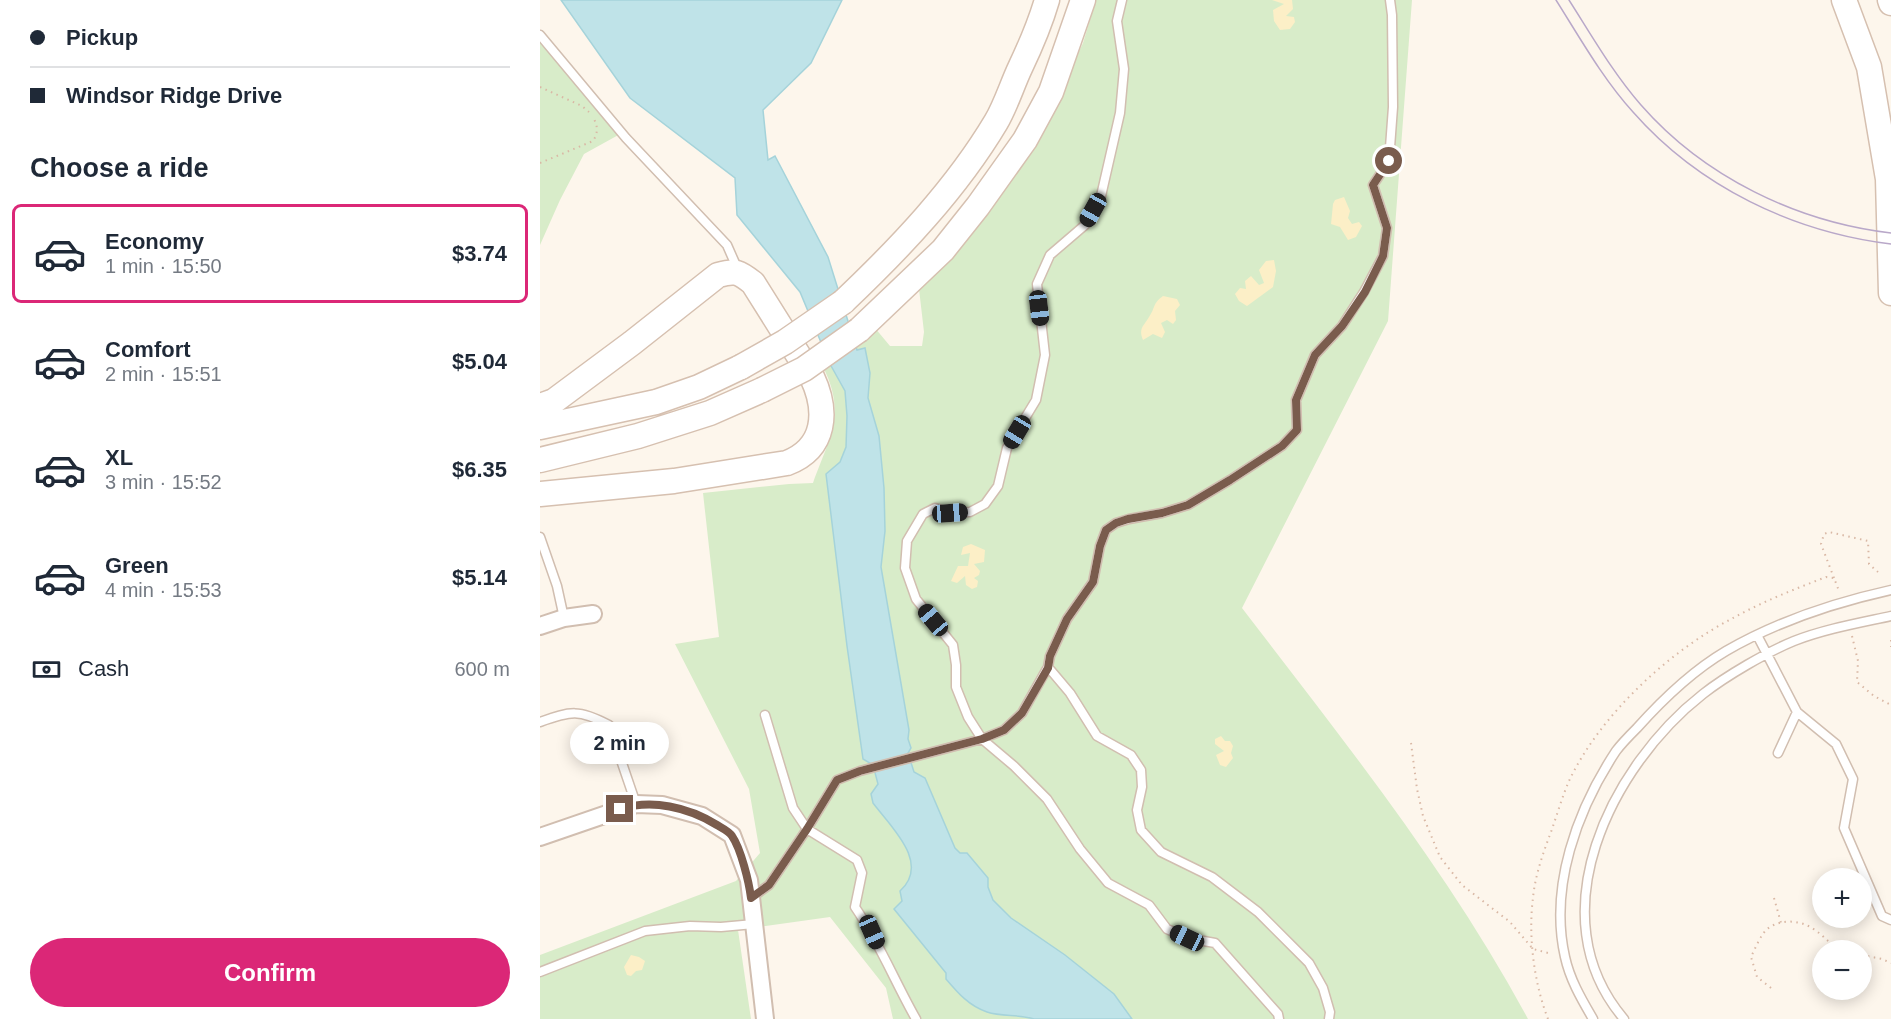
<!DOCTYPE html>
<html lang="en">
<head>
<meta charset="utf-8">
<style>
  :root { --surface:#fff; --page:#f6f6f7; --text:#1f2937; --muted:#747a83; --line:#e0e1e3; --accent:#db2777 }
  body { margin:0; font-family:Helvetica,sans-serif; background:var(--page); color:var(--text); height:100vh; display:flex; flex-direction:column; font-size:22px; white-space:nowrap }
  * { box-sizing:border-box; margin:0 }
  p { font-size:20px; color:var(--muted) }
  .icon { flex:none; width:33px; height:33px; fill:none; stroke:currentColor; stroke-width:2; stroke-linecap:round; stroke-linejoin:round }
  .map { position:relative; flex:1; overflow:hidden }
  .details { display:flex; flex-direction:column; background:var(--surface); width:540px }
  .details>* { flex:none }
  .hud { display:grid; align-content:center; height:132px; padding:0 30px; background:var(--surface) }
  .controls { position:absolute; left:1272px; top:868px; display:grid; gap:12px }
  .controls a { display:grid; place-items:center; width:60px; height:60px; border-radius:50%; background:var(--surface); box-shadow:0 3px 15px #0003; font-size:30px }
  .end { position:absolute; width:27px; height:27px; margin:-14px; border:8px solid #7a5c4d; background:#fff; box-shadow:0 0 0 3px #fff }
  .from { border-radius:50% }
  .bubble { position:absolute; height:42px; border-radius:21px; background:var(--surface); box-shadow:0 3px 15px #0003; font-size:20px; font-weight:700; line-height:42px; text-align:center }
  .car { position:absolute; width:18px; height:36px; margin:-18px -9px; border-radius:8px; box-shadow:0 0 4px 2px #0007; background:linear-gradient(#222 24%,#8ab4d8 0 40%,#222 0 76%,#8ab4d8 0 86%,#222 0) }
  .hud b { display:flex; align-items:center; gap:21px; height:57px; font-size:22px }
  .hud b+b { border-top:2px solid var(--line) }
  .hud i { width:15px; height:15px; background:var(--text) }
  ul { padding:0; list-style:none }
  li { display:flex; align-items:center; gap:18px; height:99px; margin:0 12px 9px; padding:0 18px; border:3px solid transparent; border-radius:9px }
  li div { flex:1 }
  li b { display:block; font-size:22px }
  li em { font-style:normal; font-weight:700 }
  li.on { border-color:var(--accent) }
  li>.icon { width:54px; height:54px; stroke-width:1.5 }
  h2 { padding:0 30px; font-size:27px; line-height:72px }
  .pay { display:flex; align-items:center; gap:15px; height:66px; padding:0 30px; font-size:22px }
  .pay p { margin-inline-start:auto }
  .button { display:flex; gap:12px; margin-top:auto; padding:12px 30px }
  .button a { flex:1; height:69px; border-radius:36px; background:var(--accent); color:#fff; font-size:24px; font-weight:700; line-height:69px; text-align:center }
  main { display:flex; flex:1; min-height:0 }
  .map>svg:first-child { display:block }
  .green { fill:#d8ecc9 }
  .sand { fill:#fcefc7 }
  .water { fill:#bfe3e8; stroke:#a5d3da; stroke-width:1.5 }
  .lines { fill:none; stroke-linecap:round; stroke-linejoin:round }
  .lane-casing { stroke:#d1beb0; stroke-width:11 }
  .street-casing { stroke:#d1beb0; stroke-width:20 }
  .secondary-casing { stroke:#d6c0b0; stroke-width:27 }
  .path { stroke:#d9b8a5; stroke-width:2; stroke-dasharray:1.5 4.5; stroke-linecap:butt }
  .lane { stroke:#fff; stroke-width:8 }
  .street { stroke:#fff; stroke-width:16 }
  .secondary { stroke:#fff; stroke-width:24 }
  .tram { stroke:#b9a8c9; stroke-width:1.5 }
  .secondary-bridge-casing { stroke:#d6c0b0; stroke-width:27; stroke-linecap:butt }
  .secondary-bridge { stroke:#fff; stroke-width:24 }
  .route { stroke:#7a5c4d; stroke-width:8 }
</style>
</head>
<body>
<main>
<section class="details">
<div class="hud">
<b><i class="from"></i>Pickup</b>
<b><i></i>Windsor Ridge Drive</b>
</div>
<h2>Choose a ride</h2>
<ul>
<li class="on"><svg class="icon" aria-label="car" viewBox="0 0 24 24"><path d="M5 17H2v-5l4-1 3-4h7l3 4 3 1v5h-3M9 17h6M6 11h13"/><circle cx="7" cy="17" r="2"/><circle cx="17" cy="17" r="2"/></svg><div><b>Economy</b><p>1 min · 15:50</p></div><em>$3.74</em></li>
<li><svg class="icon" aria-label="car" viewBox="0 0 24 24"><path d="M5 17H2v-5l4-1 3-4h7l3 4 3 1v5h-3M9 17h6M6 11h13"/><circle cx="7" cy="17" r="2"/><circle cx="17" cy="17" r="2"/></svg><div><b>Comfort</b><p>2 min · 15:51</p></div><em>$5.04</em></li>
<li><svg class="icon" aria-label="car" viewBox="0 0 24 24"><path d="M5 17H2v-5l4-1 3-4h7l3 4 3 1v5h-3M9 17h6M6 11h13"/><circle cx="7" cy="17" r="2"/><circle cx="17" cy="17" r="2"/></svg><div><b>XL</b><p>3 min · 15:52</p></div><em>$6.35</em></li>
<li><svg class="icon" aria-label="car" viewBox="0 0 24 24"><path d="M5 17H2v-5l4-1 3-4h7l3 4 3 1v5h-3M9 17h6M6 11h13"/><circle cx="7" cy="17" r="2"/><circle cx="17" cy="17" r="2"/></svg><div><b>Green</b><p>4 min · 15:53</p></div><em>$5.14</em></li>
</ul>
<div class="pay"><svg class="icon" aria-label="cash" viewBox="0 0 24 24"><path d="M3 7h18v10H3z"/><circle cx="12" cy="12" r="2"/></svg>Cash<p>600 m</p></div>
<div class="button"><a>Confirm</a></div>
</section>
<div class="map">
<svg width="1351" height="1019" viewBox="0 0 1351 1019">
  <rect width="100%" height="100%" fill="#fdf6ec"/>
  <!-- green -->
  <path class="green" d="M556,0H872L848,321L702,608C803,740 909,872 988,1019H353L346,988L290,917L198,930L211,1019H0V955L196,881L220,853L209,789L135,644L179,637L163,493L249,484L273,483C289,438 307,414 283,367L335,328L350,346H382L384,332L379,289L495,143L543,43Z
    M0,36L82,133L44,154L20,200L0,245Z"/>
  <!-- sand -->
  <path class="sand" d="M732,0H752L753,9L746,16L754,17L755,22L750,29L740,30L734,21L733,10L744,4Z
    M804,197L810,211L808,218L812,224L819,222L822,226L816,237L808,240L800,227L791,224L793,204L795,200Z
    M734,260L736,271L733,287L707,306L699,301L695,294L700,288L706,289L705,281L711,276L719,285L724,283L719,270L726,261Z
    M623,296L637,299L640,305L635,311L636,320L633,324L627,320L621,323L625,332L622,338L613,334L603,340C598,328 604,326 609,317C616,307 612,304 623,296Z
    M431,544L445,550L444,562L434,564L440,571L439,575L434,578L438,581L437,587L432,589L426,585L425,576L417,583L411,581L418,566H428L430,553L421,555L423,547Z
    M681,736L685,741H690L693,746L691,753L693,758L686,767L680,765L676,755L684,751L675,744V739Z
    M91,955L99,957L105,961L102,970L96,971L91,976L87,975L84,967Z"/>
  <!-- water -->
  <path class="water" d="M21,0H302L271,63L223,110L228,160L235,156L288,257L317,350L325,348L330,373L328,398L339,436L344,488L345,531L341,567L369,730L368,739L371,748L368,753L374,772L385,778L415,848L420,853H427L448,878V887L453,900L471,918L525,955L574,994L592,1019H494C479,1014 462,1017 447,1012C429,1006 418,993 406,979V973L354,909L362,901L360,891C391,863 351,827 333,803L331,794L338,784L333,765L323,759L307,646L286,474L300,462L306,447L307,416L305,391L290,364L260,292L197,215L195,178L90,98Z"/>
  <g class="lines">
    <!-- lane casing -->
    <g class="lane-casing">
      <path id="lane" d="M582,0L577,21L584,69L580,113L561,196L545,225L510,255L497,284L505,355L496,400L467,448L458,486L445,504L430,512L410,513L395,508L383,514L367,541L365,568L376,599L413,645L416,665V687L428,717L442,739L474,766L507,799L540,849L568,883L609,905L627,929L647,938L675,943L738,1014L739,1019
        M0,35L86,138L187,245L198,270
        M0,537L17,586L24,618
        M1217,635L1257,712L1296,744L1313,779L1304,828L1342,916L1351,920
        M508,667L530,693L557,736L591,755L601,770L602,787L597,810L601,830L621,852L672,877L718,912L769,963L783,988L790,1012L789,1019
        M225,715L253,808L267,829L317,860L322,873L315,907C339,942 355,982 376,1019
        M0,722C31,711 39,709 69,725L96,804
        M1238,753L1257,712
        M211,898L229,885L267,829L297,780L320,771L442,739L464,730L482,713L508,667L510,656L527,619L553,582L560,546L566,530L576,523L589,519L622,513L648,505L690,480L742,446L757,430L756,400L775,355L802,326L824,292L843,256L847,228L833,185L849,161L853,107L852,15L850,0
        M0,972L105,931L150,926L181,927L214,924
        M1053,1019C1042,1000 1030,980 1025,957C1009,887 1037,810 1076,751C1082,743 1090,735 1097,728C1123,699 1152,671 1186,651C1238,621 1292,603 1351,590
        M1084,1019C996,916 1071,766 1163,694C1186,676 1227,652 1254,641C1285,629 1319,623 1351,616"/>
    </g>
    <!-- street casing -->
    <g class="street-casing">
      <path id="street" d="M0,626L24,618L53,614
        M0,837L96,804L122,805L162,816L192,835L209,880L225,1019"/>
    </g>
    <!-- secondary casing -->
    <g class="secondary-casing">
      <path id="secondary" d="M1304,0L1329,67L1348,179L1351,293
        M1350,0L1351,3
        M303,302C360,248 416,189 456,122C466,105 472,85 480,68C491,45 500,24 507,0
        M319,330L403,250L438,206L485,140L511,92L543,0
        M0,406L14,401L92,343L178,275C196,270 199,272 213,283L272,377C288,411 286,448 247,463L134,481L0,494
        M0,427L116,402L159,387L201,367
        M0,460L98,436L170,413L222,390"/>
    </g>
    <!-- path -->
    <path class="path" d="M0,87L42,106L49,112
      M0,163L53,141C58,133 58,127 54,119
      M1294,578L1281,544L1284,534L1289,532L1328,541L1329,564L1338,572
      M1312,636L1318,661L1317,682L1334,696L1351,705
      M1351,640V647
      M871,743L877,789L883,816L900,857L922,885L970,922L993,949L1012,954
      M1234,898L1241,923
      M1322,955L1342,959L1351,963
      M1231,988L1217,977L1211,957C1215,949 1220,936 1227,929C1242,918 1261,920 1275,930C1288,939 1289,945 1305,951
      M1008,1019C994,983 988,936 993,898C995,876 1003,853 1011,832C1017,815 1022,797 1029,781C1060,715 1130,650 1195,617C1224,601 1255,589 1286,577L1294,578L1299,591"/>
    <!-- lane -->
    <use href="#lane" class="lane"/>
    <!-- street -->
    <use href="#street" class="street"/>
    <!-- secondary -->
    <use href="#secondary" class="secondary"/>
    <!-- tram -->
    <path class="tram" d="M1016,0C1040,38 1063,79 1093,112C1159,187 1253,232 1351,244
      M1029,0C1052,36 1073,73 1101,105C1164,177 1257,222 1351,233"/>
    <!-- secondary-bridge casing -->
    <g class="secondary-bridge-casing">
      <path id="secondary-bridge" d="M201,367L245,342L303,302
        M222,390L264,369L319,330"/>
    </g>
    <!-- secondary-bridge -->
    <use href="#secondary-bridge" class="secondary-bridge"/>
  </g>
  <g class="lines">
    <!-- route -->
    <path class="route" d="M80,809C112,799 148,807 177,825C182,828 189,831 192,836C201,849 209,882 211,898L229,885L267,829L297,780L320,771L442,739L464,730L482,713L508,668L510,656L527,619L553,582L560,546L566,530L576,523L588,519L622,513L648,505L690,480L742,446L757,430L756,400L775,355L802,326L825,292L843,256L847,228L833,185L849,161"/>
  </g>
</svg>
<div class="controls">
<a>+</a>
<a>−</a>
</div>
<i class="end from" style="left:849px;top:161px"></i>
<i class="end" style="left:80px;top:809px"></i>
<div class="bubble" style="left:30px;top:722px;width:99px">2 min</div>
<i class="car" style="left:553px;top:210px;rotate:209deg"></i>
<i class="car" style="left:499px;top:308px;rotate:173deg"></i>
<i class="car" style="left:477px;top:432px;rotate:211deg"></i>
<i class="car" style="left:410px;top:513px;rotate:86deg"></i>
<i class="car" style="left:393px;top:620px;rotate:320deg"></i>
<i class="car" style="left:332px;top:932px;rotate:156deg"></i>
<i class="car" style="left:647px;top:938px;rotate:295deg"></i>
</div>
</main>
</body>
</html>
